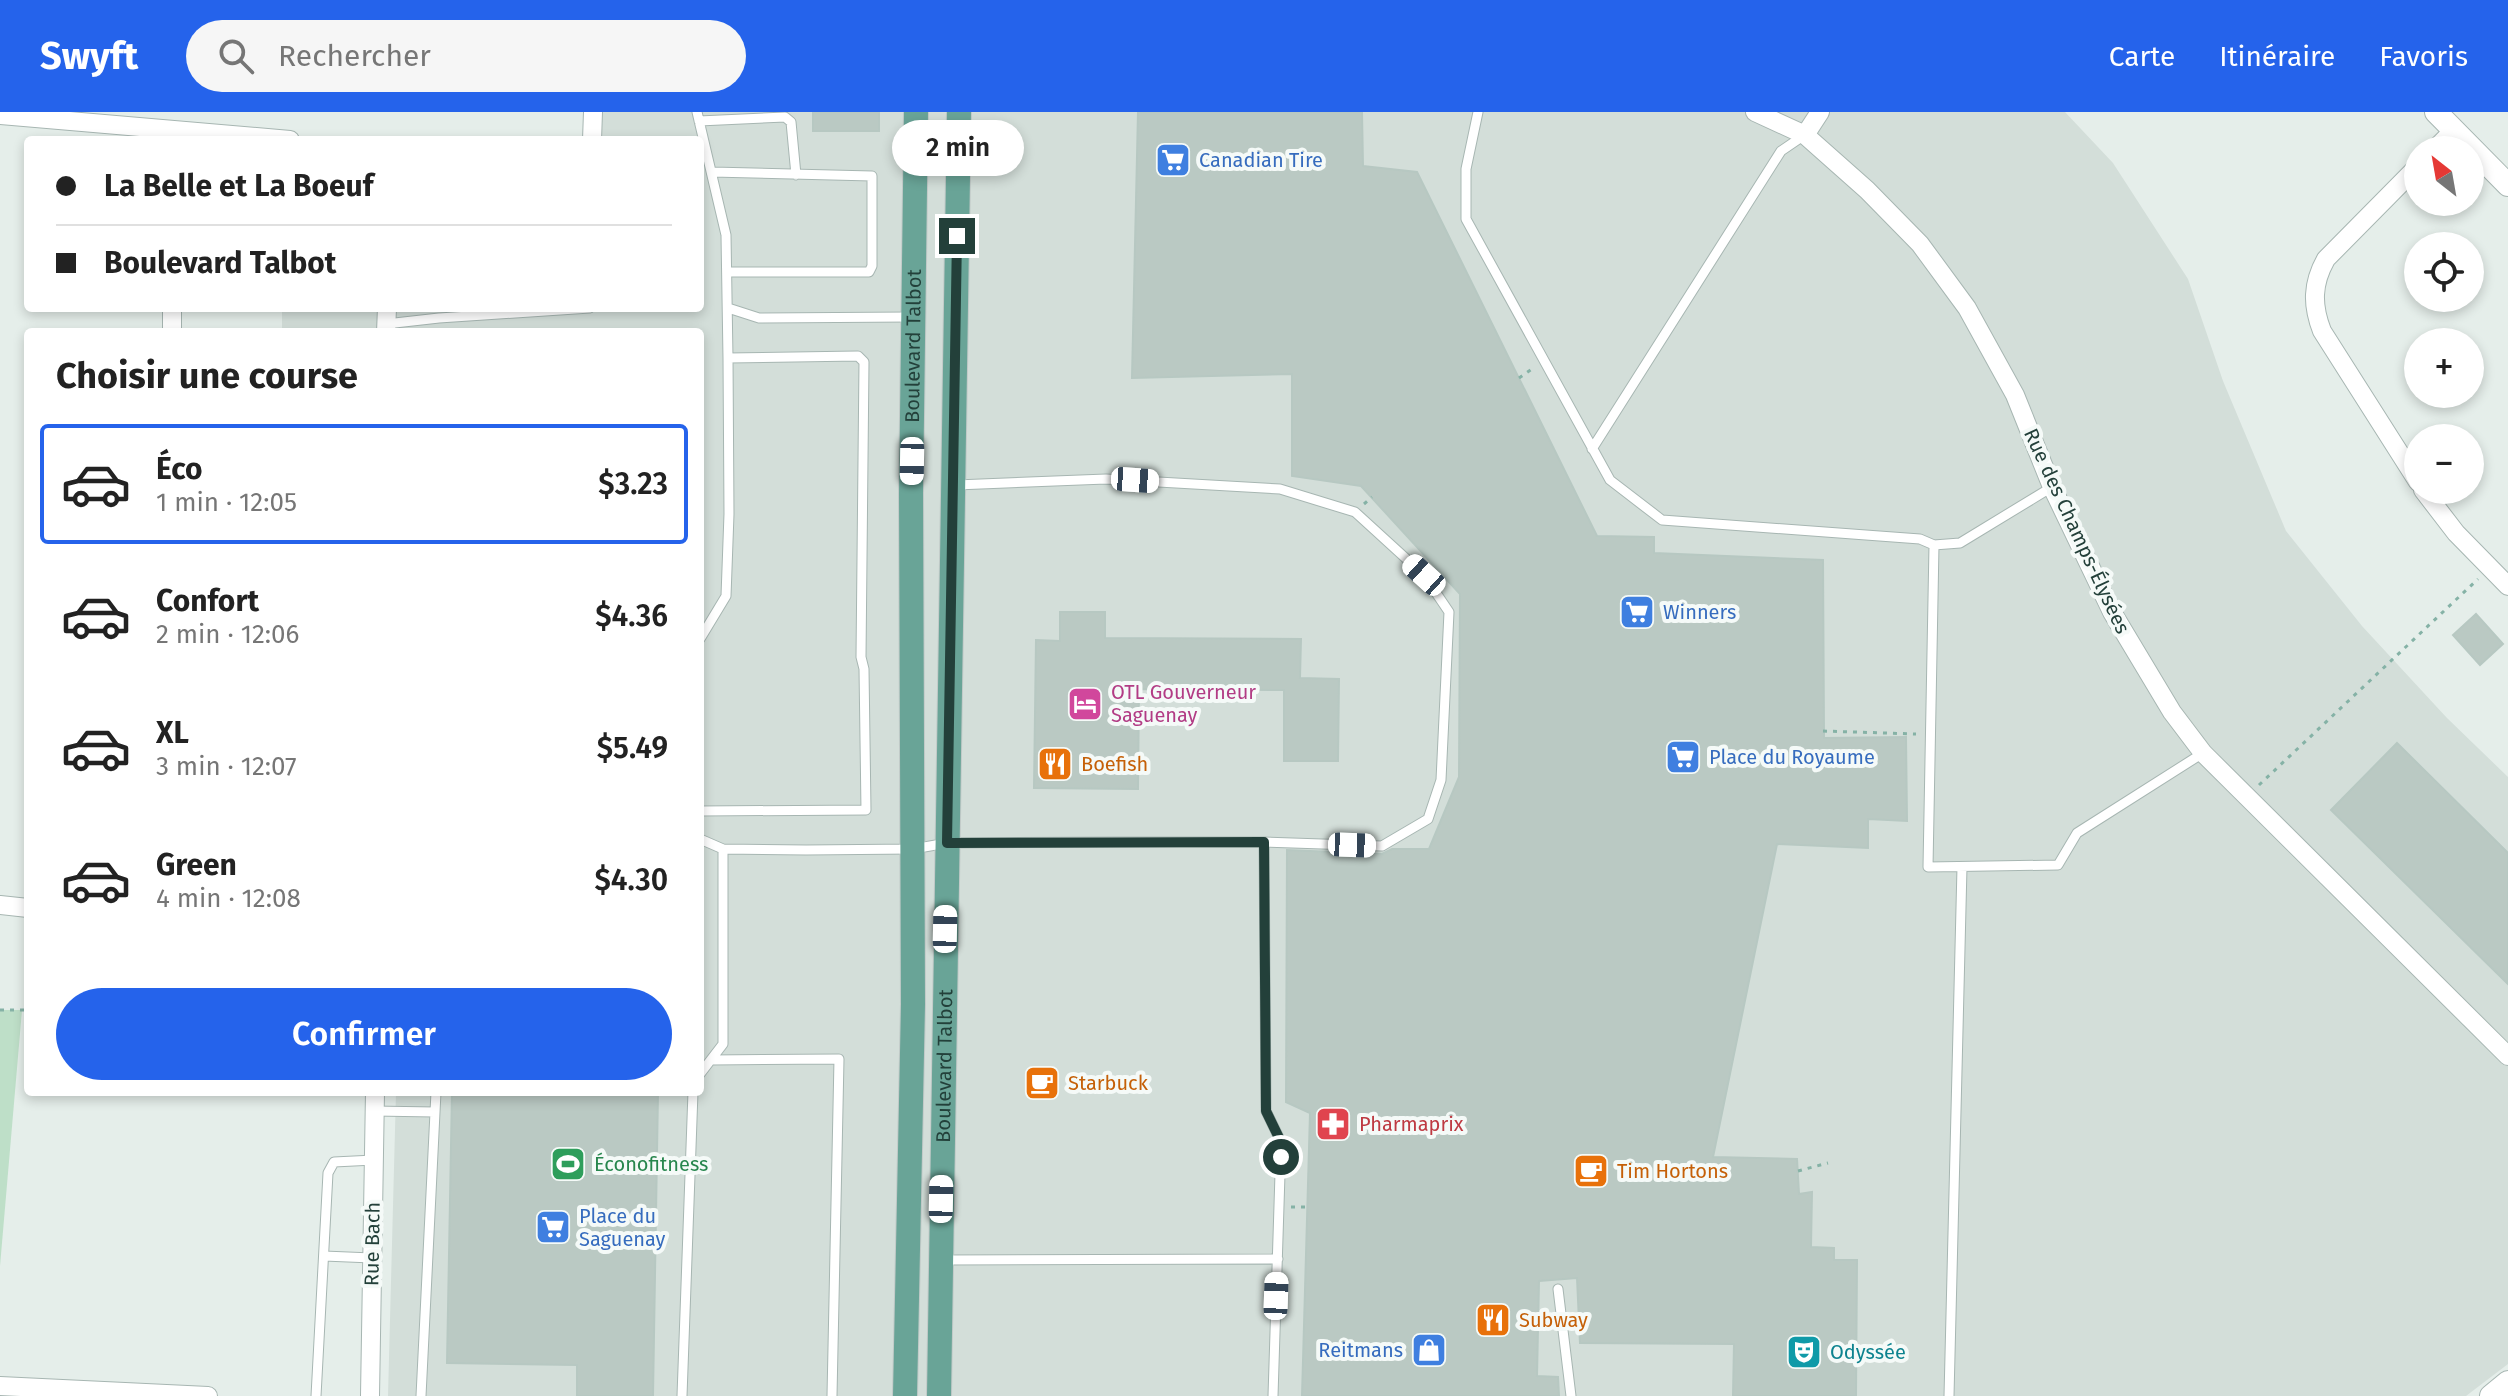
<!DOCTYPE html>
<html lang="fr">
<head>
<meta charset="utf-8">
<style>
  :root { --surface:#fff; --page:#f6f6f6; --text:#222; --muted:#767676; --line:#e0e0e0; --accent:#2563eb }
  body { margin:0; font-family:"Fira Sans",sans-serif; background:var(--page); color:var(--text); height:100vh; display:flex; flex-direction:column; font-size:30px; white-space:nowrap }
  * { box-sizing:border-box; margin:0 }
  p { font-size:26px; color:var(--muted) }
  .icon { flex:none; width:44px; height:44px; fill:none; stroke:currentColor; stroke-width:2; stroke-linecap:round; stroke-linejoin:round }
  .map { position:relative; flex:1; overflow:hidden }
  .details { position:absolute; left:24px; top:216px; width:680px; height:768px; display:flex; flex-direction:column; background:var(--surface); border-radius:8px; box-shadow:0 4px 12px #0003 }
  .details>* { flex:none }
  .hud { position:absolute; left:24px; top:24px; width:680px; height:176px; border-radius:8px; box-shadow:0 4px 12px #0003; display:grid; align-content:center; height:176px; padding:0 32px; background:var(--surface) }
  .needle { width:52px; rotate:329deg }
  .buttons { position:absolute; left:2404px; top:24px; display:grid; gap:16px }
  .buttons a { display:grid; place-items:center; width:80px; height:80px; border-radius:50%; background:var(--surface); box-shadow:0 4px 12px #0003; font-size:40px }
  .end { position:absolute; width:36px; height:36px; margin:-18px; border:10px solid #23403a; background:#fff; box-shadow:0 0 0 4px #fff }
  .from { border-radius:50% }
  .bubble { position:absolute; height:56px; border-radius:28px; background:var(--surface); box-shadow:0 4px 12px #0003; font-size:26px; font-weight:600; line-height:56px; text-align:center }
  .car { position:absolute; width:24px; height:48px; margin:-24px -12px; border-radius:10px; box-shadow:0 0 6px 2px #0007; background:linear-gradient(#fff 24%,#345 0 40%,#fff 0 76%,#345 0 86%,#fff 0) }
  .hud b { display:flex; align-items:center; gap:28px; height:76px; font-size:30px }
  .hud b+b { border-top:2px solid var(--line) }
  .hud i { width:20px; height:20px; background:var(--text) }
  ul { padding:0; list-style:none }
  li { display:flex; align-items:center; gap:24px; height:120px; margin:0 16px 12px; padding:0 16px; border:4px solid transparent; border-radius:8px }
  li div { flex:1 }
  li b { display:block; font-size:30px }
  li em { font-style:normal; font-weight:600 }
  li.active { border-color:var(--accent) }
  li>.icon { width:72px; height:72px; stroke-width:1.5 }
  h2 { padding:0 32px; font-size:36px; line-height:96px }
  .cta { display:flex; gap:16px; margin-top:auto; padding:16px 32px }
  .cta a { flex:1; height:92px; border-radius:48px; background:var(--accent); color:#fff; font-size:32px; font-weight:600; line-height:92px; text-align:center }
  header { display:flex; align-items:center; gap:48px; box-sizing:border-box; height:112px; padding:0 40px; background:var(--accent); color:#fff }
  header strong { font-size:38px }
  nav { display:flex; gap:44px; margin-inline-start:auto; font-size:28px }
  .search { width:560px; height:72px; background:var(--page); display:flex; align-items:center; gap:20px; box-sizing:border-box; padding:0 28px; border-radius:44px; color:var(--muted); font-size:30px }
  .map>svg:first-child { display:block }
  .built { fill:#d3ded9 }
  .green { fill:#bedfc8 }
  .building { fill:#bac9c3; stroke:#b7c8c2; stroke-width:2 }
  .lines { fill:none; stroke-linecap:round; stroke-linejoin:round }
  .service-casing { stroke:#a7b6b2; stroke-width:11 }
  .minor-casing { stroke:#a7b6b2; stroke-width:20 }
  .tertiary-casing { stroke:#a7b6b2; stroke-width:24 }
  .primary-casing { stroke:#c1cac8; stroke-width:26 }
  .path { stroke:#85b2a6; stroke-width:3; stroke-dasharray:4 6; stroke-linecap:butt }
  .service { stroke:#fff; stroke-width:9 }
  .minor { stroke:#fff; stroke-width:18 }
  .tertiary { stroke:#fff; stroke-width:22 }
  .primary { stroke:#69a497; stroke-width:24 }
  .route { stroke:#23403a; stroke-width:10 }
  .labels { text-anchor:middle; stroke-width:8; stroke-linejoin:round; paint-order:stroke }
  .shop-label { font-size:20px; fill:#366cbe; stroke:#f5faf8; text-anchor:start }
  .street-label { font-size:20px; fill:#23403a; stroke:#f5faf8 }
  .hotel-label { font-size:20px; fill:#b23c85; stroke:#f5faf8; text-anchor:start }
  .food-label { font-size:20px; fill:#c56008; stroke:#f5faf8; text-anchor:start }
  .health-label { font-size:20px; fill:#be3a42; stroke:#f5faf8; text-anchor:start }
  .leisure-label { font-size:20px; fill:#27864d; stroke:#f5faf8; text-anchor:start }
  .culture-label { font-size:20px; fill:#0d838f; stroke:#f5faf8; text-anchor:start }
</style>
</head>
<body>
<header>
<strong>Swyft</strong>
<div class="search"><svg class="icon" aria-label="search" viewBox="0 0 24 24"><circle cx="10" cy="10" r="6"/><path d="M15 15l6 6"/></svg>Rechercher</div>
<nav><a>Carte</a><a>Itinéraire</a><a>Favoris</a></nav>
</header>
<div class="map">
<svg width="2508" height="1284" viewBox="0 0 2508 1284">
  <rect width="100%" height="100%" fill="#e5eeea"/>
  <!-- built -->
  <path class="built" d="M594,0H2065L2113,51L2188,167L2223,269L2286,419L2362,514L2447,606L2508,665V1252L2466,1284H388L396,980H700V220H282V196H700V28H593Z"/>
  <!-- green -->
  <path class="green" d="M0,898H22L0,1154Z"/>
  <!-- building -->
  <path class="building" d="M813,0H879V19H813Z
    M1138,0H1362L1363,54L1417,60L1597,424L1654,425V441L1823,448L1824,626L1906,625L1907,709L1868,707V736L1777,732L1713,1045L1797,1047L1799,1082L1812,1080L1811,1135L1834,1136V1148H1857L1856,1284H1733L1734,1232L1580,1231L1577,1166L1539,1169L1537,1264L1558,1265L1559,1284H1302L1310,1001L1286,990L1287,738L1382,742L1392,737H1429L1459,665L1460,482L1361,374L1292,364V262L1132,266Z
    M1060,500H1105V526L1301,527L1300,566L1339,567L1338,649H1284V578L1139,577L1138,677L1034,676L1036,528L1060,529Z
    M2476,502L2503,532L2480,553L2453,523Z
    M2397,631L2508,741V872L2331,698Z
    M452,980H658L653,1284H577V1253L447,1251Z"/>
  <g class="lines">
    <!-- service casing -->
    <g class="service-casing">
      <path id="service" d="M697,0L726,123L728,246L729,402L726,484L700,527
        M1478,0L1466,57V107L1610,368L1662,408L1920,427L1934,433
        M699,9L785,5L791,10L796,63
        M712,60L872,64V154L869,160H727
        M728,196L759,206L911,205
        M386,212L439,206L590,196
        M1592,337L1781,39L1803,24
        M2052,375L1960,431L1934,433L1928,755L2058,753L2077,721L2203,641
        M700,699L866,698L864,557L861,545L864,250L858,244L728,246
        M700,727L723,737L806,738L913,737L947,731L1117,730H1264L1382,734L1428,707L1441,668L1449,500L1424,463L1355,400L1280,377L1106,367L956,373
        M1264,730L1266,999L1281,1030L1273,1284
        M711,948L839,947L832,1284
        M700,962L723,932V737
        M374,999L435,1000
        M324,1144L372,1146
        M944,1148L1278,1147
        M1558,1177L1571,1284
        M316,1284L328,1061L334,1050L374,1048
        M421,1284L436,980
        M682,1284L693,980
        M1949,1284L1962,755"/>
    </g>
    <!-- minor casing -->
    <g class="minor-casing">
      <path id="minor" d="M1755,0L1805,23L1867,78L1920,132L1967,196L2015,283L2052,375L2112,500L2172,600L2203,641L2508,944
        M0,3L290,28
        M1805,23L1820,0
        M592,28L593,0
        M2434,38L2454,18
        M2418,54L2326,147C2312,172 2312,193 2322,219L2418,370
        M172,220V196
        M386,220L387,196
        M2423,378L2456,421L2508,474
        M0,793L28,796
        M0,1274L208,1284
        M370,1284L375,980"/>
    </g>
    <!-- tertiary casing -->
    <g class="tertiary-casing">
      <path id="tertiary" d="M2436,0L2508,73
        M2491,1284L2508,1270"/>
    </g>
    <!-- primary casing -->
    <g class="primary-casing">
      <g id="primary">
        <path id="s1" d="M905,1284L913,892L911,381L916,0"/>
        <path id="s2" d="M939,1284L959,0"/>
      </g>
    </g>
    <!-- path -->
    <path class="path" d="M1519,266L1532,257
      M1364,392L1372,385
      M1823,619L1916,622
      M2259,673L2478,467
      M0,898H28
      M1798,1059L1828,1051
      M1291,1095H1307"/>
    <!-- service -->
    <use href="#service" class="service"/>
    <!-- minor -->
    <use href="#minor" class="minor"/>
    <!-- tertiary -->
    <use href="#tertiary" class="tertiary"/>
    <!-- primary -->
    <use href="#primary" class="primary"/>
  </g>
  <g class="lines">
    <!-- route -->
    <path class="route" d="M957,124L947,731L1264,730L1266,999L1281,1030V1045"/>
  </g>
  <!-- icons -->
  <defs>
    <g id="supermarket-square" transform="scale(1.8)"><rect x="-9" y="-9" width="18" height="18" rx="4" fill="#3f7fe0" stroke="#f5faf8"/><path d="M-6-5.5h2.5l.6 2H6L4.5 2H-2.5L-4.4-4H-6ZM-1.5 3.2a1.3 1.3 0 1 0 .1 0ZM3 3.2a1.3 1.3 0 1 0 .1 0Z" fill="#fff"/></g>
    <g id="hotel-square" transform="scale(1.8)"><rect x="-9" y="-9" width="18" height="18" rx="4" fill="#d1479c" stroke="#f5faf8"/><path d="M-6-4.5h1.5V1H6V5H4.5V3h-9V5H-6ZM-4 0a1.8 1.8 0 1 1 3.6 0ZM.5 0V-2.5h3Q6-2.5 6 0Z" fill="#fff"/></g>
    <g id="restaurant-square" transform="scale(1.8)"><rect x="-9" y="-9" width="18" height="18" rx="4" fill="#e8710a" stroke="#f5faf8"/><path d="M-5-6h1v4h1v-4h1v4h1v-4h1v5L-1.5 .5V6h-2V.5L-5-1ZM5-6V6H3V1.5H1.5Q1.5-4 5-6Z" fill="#fff"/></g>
    <g id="cafe-square" transform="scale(1.8)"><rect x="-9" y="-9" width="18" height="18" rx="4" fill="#e8710a" stroke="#f5faf8"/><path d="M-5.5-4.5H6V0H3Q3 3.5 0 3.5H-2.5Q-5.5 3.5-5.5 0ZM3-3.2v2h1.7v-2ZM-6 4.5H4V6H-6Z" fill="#fff"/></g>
    <g id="pharmacy-square" transform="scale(1.8)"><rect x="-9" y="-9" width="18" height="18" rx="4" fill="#e0444e" stroke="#f5faf8"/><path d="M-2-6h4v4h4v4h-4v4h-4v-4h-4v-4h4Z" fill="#fff"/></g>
    <g id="stadium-square" transform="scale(1.8)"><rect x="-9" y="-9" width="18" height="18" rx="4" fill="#2e9e5b" stroke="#f5faf8"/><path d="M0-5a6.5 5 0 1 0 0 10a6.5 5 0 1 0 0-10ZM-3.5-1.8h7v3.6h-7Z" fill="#fff"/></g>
    <g id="shop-square" transform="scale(1.8)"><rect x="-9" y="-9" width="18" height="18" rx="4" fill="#3f7fe0" stroke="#f5faf8"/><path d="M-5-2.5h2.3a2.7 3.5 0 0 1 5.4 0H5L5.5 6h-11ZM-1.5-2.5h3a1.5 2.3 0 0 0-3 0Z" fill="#fff"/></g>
    <g id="theatre-square" transform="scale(1.8)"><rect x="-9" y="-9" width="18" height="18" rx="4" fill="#0f9aa8" stroke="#f5faf8"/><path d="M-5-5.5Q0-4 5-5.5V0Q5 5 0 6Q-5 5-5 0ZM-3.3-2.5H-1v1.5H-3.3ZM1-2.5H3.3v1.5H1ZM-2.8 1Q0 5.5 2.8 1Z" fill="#fff"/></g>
  </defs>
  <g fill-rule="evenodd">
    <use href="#supermarket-square" x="1173" y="48"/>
    <use href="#supermarket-square" x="1637" y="500"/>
    <use href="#hotel-square" x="1085" y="592"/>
    <use href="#supermarket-square" x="1683" y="645"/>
    <use href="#restaurant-square" x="1055" y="652"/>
    <use href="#cafe-square" x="1042" y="971"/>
    <use href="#pharmacy-square" x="1333" y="1012"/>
    <use href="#stadium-square" x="568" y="1052"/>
    <use href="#cafe-square" x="1591" y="1059"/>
    <use href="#supermarket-square" x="553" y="1115"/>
    <use href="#restaurant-square" x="1493" y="1208"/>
    <use href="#shop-square" x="1429" y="1238"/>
    <use href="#theatre-square" x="1804" y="1240"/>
  </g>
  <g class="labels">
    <!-- shop labels -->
    <g class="shop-label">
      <text x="1199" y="55">Canadian Tire</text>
      <text x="1663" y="507">Winners</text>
      <text x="1709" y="652">Place du Royaume</text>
      <text x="579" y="1111">Place du<tspan x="579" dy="23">Saguenay</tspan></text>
      <text x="1403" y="1245" text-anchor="end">Reitmans</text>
    </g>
    <!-- street labels -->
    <g class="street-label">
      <text dy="7" stroke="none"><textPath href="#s1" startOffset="1050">Boulevard Talbot</textPath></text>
      <text transform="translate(2077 419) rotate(65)" y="7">Rue des Champs-Élysées</text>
      <text dy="7" stroke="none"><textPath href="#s2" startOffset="330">Boulevard Talbot</textPath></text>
      <text transform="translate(372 1132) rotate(-89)" y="7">Rue Bach</text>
    </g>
    <!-- hotel labels -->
    <g class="hotel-label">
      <text x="1111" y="587">OTL Gouverneur<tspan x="1111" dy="23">Saguenay</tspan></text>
    </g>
    <!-- food labels -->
    <g class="food-label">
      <text x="1081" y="659">Boefish</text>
      <text x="1068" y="978">Starbuck</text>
      <text x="1617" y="1066">Tim Hortons</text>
      <text x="1519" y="1215">Subway</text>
    </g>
    <!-- health labels -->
    <g class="health-label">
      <text x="1359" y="1019">Pharmaprix</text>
    </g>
    <!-- leisure labels -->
    <g class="leisure-label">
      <text x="594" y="1059">Éconofitness</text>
    </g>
    <!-- culture labels -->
    <g class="culture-label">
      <text x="1830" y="1247">Odyssée</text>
    </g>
  </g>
</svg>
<div class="buttons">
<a><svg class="needle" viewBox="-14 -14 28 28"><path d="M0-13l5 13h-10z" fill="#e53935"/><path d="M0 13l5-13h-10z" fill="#767676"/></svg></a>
<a><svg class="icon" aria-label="locate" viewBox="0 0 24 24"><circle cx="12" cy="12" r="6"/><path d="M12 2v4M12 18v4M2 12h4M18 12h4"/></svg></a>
<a>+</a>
<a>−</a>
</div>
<i class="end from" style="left:1281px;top:1045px"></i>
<i class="end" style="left:957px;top:124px"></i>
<div class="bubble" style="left:892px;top:8px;width:132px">2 min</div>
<i class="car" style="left:912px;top:349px;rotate:181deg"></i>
<i class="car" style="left:1135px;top:368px;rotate:94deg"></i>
<i class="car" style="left:1424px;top:463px;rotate:312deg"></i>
<i class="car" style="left:1352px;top:733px;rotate:92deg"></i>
<i class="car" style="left:945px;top:817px;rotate:1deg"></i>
<i class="car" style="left:941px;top:1087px;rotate:1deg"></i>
<i class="car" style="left:1276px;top:1184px;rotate:2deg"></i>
<div class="hud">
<b><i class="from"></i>La Belle et La Boeuf</b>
<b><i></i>Boulevard Talbot</b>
</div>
<section class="details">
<h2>Choisir une course</h2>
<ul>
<li class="active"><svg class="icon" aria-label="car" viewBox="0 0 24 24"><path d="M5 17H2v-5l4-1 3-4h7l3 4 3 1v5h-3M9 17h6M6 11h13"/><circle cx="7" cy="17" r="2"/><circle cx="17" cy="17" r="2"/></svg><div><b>Éco</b><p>1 min · 12:05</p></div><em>$3.23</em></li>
<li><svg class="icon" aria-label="car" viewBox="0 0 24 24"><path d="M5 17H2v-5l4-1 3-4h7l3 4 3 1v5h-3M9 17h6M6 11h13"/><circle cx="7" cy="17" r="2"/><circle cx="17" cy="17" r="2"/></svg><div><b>Confort</b><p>2 min · 12:06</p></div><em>$4.36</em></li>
<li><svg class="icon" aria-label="car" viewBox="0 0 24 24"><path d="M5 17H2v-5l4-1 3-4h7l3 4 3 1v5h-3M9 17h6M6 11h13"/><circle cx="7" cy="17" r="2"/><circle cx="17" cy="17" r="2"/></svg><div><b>XL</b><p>3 min · 12:07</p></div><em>$5.49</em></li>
<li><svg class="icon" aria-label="car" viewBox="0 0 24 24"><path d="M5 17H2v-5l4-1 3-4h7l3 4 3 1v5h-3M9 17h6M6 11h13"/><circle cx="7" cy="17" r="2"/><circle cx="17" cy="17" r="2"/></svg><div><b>Green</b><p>4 min · 12:08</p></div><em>$4.30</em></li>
</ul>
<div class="cta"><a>Confirmer</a></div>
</section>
</div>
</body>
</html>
